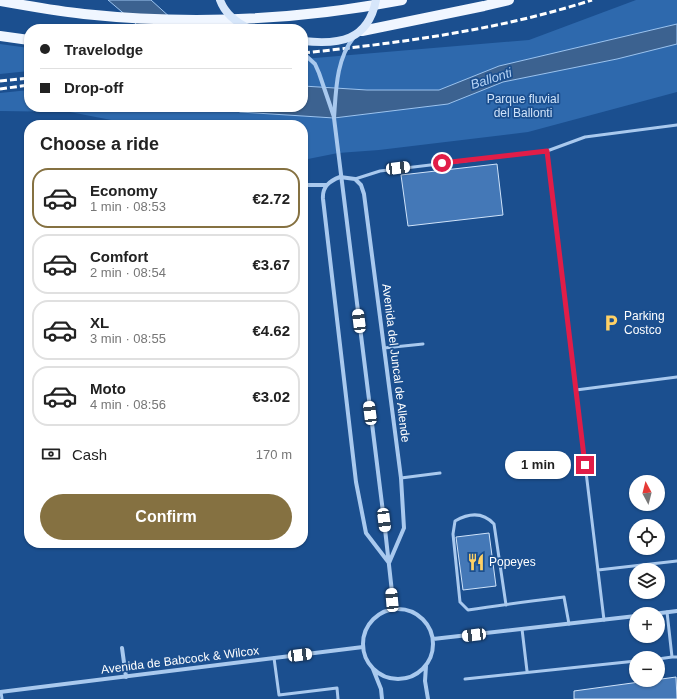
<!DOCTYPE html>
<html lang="en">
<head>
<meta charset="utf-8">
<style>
  :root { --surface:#fff; --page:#f2f2f2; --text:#222; --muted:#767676; --line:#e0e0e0; --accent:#857141 }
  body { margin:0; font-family:Helvetica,sans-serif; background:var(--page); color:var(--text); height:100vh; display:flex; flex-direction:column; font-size:15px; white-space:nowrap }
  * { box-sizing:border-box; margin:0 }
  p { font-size:13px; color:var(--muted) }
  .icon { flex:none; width:22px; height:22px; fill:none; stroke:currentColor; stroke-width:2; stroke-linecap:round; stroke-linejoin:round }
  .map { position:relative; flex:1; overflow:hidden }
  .side { position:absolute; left:24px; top:120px; width:284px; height:428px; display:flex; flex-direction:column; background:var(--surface); border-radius:16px; box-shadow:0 1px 3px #0004 }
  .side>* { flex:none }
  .hud { position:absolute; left:24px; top:24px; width:284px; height:88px; border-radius:16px; box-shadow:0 1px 3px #0004; display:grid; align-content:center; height:88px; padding:0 16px; background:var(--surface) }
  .needle { width:26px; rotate:353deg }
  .tools { position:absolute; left:629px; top:475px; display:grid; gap:8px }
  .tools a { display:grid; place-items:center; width:36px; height:36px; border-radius:50%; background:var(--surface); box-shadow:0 1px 3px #0004; font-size:20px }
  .end { position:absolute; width:18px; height:18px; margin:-9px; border:5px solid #e11d48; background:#fff; box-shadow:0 0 0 2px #fff }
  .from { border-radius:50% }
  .bubble { position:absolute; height:28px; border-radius:14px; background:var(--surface); box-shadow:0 1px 3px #0004; font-size:13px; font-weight:700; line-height:28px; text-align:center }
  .car { position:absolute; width:12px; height:24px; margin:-12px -6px; border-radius:5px; box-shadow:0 0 3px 1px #0007; background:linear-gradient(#fff 24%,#345 0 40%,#fff 0 76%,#345 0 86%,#fff 0) }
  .hud b { display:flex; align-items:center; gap:14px; height:38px; font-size:15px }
  .hud b+b { border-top:1px solid var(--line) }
  .hud i { width:10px; height:10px; background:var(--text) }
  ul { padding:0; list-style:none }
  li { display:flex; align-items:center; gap:12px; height:60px; margin:0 8px 6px; padding:0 8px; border:2px solid var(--line); border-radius:16px }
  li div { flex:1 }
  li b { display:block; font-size:15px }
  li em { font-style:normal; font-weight:700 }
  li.current { border-color:var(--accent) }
  li>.icon { width:36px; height:36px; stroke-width:1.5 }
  h2 { padding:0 16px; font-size:18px; line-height:48px }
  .pay { display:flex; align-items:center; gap:10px; height:44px; padding:0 16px; font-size:15px }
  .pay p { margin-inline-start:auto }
  .button { display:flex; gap:8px; margin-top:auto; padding:8px 16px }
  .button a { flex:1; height:46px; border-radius:24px; background:var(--accent); color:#fff; font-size:16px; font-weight:700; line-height:46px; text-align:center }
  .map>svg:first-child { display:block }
  .green { fill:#2e69ad }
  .water { fill:#3c6290; stroke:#9cc4f0 }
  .building { fill:#4478b7; stroke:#cfe3fa }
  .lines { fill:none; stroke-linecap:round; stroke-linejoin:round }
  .lane { stroke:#a9c9ee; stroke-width:3 }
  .street { stroke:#a9c9ee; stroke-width:4 }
  .primary { stroke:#f0f6ff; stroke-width:10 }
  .rail { stroke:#fff; stroke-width:3; stroke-dasharray:7 3; stroke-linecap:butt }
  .street-bridge { stroke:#a9c9ee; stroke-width:4 }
  .secondary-bridge { stroke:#d6e6fa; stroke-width:8 }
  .route { stroke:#e11d48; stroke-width:5 }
  .labels { text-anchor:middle; stroke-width:3.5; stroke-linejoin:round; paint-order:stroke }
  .park-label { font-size:12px; fill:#cfe3fa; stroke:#1b4f8f }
  .poi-label { font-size:12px; fill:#fff; stroke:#1b4f8f; text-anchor:start }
  .street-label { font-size:12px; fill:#fff; stroke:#1b4f8f }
  .water-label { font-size:13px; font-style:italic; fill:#b5d3f5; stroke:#1b4f8f }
</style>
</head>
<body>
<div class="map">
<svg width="677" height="699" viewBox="0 0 677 699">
  <rect width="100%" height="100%" fill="#1b4f8f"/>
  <!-- green -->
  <path class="green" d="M636,0H677V24L499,66L439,90H367L303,86V59L529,40Z
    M0,44L29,48V71L0,74Z
    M677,44V92L528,132L379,150L338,153L303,160V125H137L70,112L0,111V93L29,90V107H231L240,112L334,118L448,104L503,82L617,59Z"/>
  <!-- water -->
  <path class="water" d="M108,0H151L183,29H142Z
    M677,24V44L617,59L503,82L448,104L334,118L240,112L230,107H303V86L367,90H439L499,66Z"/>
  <!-- building -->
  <path class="building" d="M497,164L503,215L408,226L401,175Z
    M489,533L496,586L463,590L456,537Z
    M676,677L677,699H574V691Z"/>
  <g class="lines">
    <!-- lane -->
    <path class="lane" d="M355,179L380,171L547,151
      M384,348L423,344
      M576,390L677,377
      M401,478L440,473
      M598,570L677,561
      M506,605L494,524C483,512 469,513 455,521L453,534L460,602L468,610C500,605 532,601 564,597L569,624
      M667,612L672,657H677
      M604,620L547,151L585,137L677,125
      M522,629L527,671
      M274,658L279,695L337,688L338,699
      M658,659L672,657
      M465,679L636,661
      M1,692L2,699"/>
    <!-- street -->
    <path class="street" d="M303,53L315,64L319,73L334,117
      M340,177L355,179L361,185L364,194L401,478L404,528L389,563L366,533L356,482L323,199C322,187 329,181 340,177Z
      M303,185H327
      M384,520L394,610
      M363 644a35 35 0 1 1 70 0a35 35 0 1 1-70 0Z
      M653,614L677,611
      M433,639L636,616
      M122,648L126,677
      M426,666L425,681L428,699
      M373,669L381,689L382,699
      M0,692L363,647"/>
    <!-- primary -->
    <path class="primary" d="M0,1C28,6 56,11 84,14C189,25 299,20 402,0
      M362,31L484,6L509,0
      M0,36L29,40"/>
    <!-- rail -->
    <path class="rail" d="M303,53C399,43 500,30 592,0
      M0,81L29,78
      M0,89L29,85"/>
    <!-- street-bridge -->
    <path class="street-bridge" d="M354,37C336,59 336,91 334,118L384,520"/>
    <!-- secondary-bridge -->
    <path class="secondary-bridge" d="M220,0C225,14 237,23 250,29
      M303,41C339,45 368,41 376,0"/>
  </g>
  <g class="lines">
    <!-- route -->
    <path class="route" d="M442,163L547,151L585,465"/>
  </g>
  <!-- icons -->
  <defs>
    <g id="parking-bare" transform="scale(1.38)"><path d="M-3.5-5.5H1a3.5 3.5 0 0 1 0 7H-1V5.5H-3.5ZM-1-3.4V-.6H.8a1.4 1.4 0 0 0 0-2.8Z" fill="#ffd166" stroke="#1b4f8f" stroke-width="2.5" paint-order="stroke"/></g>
    <g id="restaurant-bare" transform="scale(1.38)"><path d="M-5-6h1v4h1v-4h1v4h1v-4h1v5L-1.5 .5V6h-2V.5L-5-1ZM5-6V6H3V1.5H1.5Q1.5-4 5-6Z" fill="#ffd166" stroke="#1b4f8f" stroke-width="2.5" paint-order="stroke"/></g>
  </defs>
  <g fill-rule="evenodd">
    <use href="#parking-bare" x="611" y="323"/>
    <use href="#restaurant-bare" x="476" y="562"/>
  </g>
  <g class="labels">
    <!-- park labels -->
    <g class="park-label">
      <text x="523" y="103">Parque fluvial<tspan x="523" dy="14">del Ballonti</tspan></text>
    </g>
    <!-- poi labels -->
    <g class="poi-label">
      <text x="624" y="320">Parking<tspan x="624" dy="14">Costco</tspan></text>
      <text x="489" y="566">Popeyes</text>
    </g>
    <!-- street labels -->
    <g class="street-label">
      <text transform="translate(396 363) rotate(83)" y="4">Avenida del Juncal de Allende</text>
      <text transform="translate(180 660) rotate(-7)" y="4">Avenida de Babcock &amp; Wilcox</text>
    </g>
    <!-- water labels -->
    <g class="water-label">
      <text transform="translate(491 78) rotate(-18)" y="5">Ballonti</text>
    </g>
  </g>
</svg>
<div class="tools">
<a><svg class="needle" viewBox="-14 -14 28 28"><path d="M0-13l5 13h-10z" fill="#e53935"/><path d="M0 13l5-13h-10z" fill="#767676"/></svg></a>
<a><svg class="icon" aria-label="locate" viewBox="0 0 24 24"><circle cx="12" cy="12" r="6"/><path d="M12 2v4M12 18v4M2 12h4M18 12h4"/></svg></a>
<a><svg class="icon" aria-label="layers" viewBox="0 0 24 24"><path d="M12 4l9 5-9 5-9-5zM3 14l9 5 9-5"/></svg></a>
<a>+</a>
<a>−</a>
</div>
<i class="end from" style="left:442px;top:163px"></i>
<i class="end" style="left:585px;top:465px"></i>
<div class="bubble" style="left:505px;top:451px;width:66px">1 min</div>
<i class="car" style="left:398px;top:168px;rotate:83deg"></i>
<i class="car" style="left:359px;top:321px;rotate:353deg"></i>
<i class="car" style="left:370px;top:413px;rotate:353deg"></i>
<i class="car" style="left:384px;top:520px;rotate:173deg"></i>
<i class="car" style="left:392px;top:600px;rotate:355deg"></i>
<i class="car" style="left:474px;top:635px;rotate:263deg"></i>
<i class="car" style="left:300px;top:655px;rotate:83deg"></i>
<div class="hud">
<b><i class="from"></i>Travelodge</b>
<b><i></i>Drop-off</b>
</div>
<section class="side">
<h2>Choose a ride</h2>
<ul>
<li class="current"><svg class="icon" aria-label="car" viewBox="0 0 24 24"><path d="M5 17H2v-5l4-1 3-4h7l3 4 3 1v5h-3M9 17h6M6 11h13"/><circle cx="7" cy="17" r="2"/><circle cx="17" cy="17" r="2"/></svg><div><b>Economy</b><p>1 min · 08:53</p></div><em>€2.72</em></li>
<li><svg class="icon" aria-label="car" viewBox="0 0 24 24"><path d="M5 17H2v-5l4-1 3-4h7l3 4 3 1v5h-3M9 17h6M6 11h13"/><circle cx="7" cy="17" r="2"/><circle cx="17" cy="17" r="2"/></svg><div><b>Comfort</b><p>2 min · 08:54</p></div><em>€3.67</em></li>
<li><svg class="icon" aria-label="car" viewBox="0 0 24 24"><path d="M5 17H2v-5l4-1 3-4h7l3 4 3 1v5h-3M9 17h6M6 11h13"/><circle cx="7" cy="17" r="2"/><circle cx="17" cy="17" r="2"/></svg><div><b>XL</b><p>3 min · 08:55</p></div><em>€4.62</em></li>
<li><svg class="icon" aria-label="car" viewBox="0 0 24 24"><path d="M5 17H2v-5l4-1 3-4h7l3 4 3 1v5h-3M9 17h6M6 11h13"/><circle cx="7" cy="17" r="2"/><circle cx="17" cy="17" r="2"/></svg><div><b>Moto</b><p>4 min · 08:56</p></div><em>€3.02</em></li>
</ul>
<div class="pay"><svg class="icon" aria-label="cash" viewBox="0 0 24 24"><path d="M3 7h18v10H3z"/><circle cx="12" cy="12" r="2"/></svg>Cash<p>170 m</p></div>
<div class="button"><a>Confirm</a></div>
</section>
</div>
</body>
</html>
